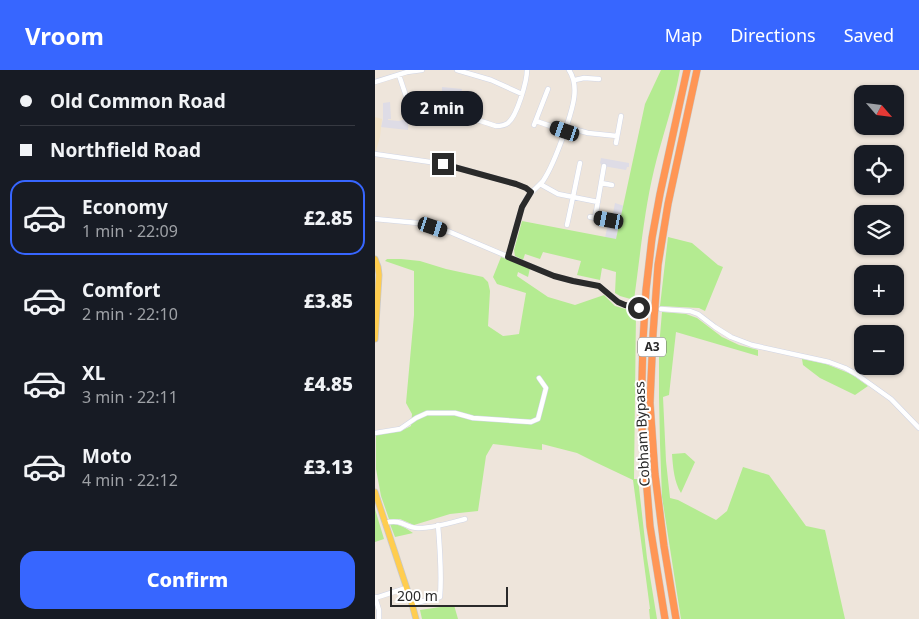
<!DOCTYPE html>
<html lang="en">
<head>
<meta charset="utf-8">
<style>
  :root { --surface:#171b24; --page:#242831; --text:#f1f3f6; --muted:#9ea1a6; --line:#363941; --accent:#3766ff }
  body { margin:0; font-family:"Noto Sans",sans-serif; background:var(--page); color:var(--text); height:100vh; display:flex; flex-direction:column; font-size:19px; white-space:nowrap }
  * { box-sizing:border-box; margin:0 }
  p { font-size:16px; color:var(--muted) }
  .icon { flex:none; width:28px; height:28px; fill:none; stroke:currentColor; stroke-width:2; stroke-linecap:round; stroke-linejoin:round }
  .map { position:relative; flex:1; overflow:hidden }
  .sheet { display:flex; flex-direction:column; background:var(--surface); width:375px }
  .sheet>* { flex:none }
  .hud { display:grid; align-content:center; height:110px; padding:0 20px; background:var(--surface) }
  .needle { width:32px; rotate:118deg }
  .fabs { position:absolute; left:479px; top:15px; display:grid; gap:10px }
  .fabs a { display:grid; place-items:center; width:50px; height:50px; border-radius:10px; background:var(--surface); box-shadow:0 1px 4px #0004; font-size:25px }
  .scale { position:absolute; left:15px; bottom:12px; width:118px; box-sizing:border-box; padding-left:5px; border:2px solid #2a2a2a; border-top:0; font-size:14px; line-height:18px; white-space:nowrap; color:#2a2a2a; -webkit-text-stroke:4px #fff; paint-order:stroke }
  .end { position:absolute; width:22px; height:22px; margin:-11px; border:6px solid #2a2a2a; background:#fff; box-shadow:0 0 0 2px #fff }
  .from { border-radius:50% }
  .bubble { position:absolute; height:35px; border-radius:15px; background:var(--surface); box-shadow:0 1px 4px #0004; font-size:16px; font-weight:800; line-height:35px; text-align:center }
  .car { position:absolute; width:15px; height:30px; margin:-15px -8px; border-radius:6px; box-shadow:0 0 4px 1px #0007; background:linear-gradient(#222 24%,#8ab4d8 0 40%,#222 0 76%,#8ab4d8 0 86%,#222 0) }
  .hud b { display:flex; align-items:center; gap:18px; height:48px; font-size:19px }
  .hud b+b { border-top:1px solid var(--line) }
  .hud i { width:12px; height:12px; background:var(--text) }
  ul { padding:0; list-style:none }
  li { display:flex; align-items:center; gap:15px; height:75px; margin:0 10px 8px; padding:0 10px; border:2px solid transparent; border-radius:15px }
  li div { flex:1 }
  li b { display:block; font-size:19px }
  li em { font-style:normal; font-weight:800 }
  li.active { border-color:var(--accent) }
  li>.icon { width:45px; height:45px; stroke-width:1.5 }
  .primary-button { display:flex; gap:10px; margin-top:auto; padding:10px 20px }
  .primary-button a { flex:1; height:58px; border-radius:15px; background:var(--accent); color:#fff; font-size:20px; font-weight:800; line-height:58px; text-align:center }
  header { display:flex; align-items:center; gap:30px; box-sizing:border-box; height:70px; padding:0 25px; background:var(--accent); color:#fff }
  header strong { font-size:24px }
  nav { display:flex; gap:28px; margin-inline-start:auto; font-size:18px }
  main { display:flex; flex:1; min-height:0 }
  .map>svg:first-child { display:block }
  .industrial { fill:#dedce6 }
  .education { fill:#f1e2c8 }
  .green { fill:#b4eb91 }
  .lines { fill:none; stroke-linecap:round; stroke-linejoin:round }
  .minor-tunnel { stroke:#c7c0b8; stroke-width:4.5; stroke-dasharray:4.5 2; stroke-linecap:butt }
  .minor-casing { stroke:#d0d5e5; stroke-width:5.5 }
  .major-casing { stroke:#c8c8c8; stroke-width:7 }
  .highway-casing { stroke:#c8c8c8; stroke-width:8 }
  .minor { stroke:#fff; stroke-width:4.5 }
  .major { stroke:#ffcd4f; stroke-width:5.5 }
  .highway { stroke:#ff9655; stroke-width:7 }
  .route { stroke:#2a2a2a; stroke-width:6 }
  .labels { text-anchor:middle; stroke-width:4; stroke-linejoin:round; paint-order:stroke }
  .shield { fill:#fff; stroke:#6a6a6a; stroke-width:1 }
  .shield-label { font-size:12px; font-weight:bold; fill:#2a2a2a }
  .street-label { font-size:14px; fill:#2a2a2a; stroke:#fff }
</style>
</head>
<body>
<header>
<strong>Vroom</strong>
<nav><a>Map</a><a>Directions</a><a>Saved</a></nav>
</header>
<main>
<section class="sheet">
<div class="hud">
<b><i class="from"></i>Old Common Road</b>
<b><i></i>Northfield Road</b>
</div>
<ul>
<li class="active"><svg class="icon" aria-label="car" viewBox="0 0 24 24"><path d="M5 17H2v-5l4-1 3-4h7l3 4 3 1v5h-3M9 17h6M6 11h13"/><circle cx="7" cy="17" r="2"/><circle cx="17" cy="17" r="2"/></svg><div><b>Economy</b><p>1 min · 22:09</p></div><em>£2.85</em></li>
<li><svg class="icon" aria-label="car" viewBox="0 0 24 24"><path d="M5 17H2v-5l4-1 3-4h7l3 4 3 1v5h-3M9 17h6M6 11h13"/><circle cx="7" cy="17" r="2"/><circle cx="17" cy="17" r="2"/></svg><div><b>Comfort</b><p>2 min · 22:10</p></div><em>£3.85</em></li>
<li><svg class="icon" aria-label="car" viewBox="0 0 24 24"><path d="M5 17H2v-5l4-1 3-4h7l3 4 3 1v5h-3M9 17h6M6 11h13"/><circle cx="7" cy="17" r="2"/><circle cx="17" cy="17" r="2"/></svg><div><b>XL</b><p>3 min · 22:11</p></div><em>£4.85</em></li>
<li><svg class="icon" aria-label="car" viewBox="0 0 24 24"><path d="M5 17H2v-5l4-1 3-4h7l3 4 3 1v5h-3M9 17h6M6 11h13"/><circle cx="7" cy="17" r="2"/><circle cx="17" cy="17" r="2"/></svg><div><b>Moto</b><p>4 min · 22:12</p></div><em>£3.13</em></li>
</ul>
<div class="primary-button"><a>Confirm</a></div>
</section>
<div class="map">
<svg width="544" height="549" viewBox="0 0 544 549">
  <rect width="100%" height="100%" fill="#eee5db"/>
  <!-- industrial -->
  <path class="industrial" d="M67,17L87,19L85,27L67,24Z
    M15,32L16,49H13V50L24,51L31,49L32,46H34L33,60L6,57L8,49V33Z
    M226,88L254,93V97H252L251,100L228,96L225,93Z
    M240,133L249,136L241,170L230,168L234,148L237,149Z"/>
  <!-- education -->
  <path class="education" d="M0,47L7,49L5,67L1,81H0Z"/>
  <!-- green -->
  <path class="green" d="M286,0H305C299,34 287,67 279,100C269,142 265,187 259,230L245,226L240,223L241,202L227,198L225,210L202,205L206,191L168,182L165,189L150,184L148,190L140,186L139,180L147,151L241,169L270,34Z
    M293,167L317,173L343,195L348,197L330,241L324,238L285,236Z
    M126,187L155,198L153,207L143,202L142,206L173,227L200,235L229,225L240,236L261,242L259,409H263L272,488L282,549H275L274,539H275L258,410L220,392L202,383L167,374V380L118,374L111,386L103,441L75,444L39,455L25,449H14L6,426L1,399V365L26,361L36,356L37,344L31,333L39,245V201L10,191L12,189H26L45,191L71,199L108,207L113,212L115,221L113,256L128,266L144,264L151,223L122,214L118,207Z
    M287,242L311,244L322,248L347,267L364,275L383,280V286L301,262L294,325L288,327L291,391L295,428L303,430L341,450L352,441L368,397L394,405L431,456L450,460L470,549H306L287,427L285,374L284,327V277Z
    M427,289L451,294L476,304L493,316L480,325L445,308L428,295Z
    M310,383L320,392L306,423C299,412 298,397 297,384Z
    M0,439L9,469L0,472Z
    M15,454C25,454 31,458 38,463L20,467Z
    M79,535L83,549H47L45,540Z"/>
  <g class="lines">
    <!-- minor-tunnel -->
    <path class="minor-tunnel" d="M267,238L286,239"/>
    <!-- minor casing -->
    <g class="minor-casing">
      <path id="minor" d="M82,0L116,10L147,24
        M24,5L33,32L39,39L84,44L121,56C125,56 129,56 133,53C142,46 152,11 152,0
        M200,10L209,8L224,9
        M0,12L32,2L47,0
        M161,51L190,61C196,42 206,18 194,0
        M159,55L173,19
        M191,57L213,63L242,66
        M241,73L246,46
        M0,84L69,94L141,114L151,118L156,122
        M226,113L237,115
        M165,114L183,124L223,132
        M198,127L205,93
        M215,147L234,150
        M220,148L229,96
        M0,149L43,153L75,162L179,206L198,211L224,216L243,232L250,235L264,237
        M192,155L198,127
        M133,187C139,171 142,146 150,131C154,123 162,118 168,111C178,96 184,78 190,61
        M286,239L315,241L323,244L340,257L356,267L377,275L454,292L470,298L481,304L516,329L544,358
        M0,363L25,359L41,348L52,343H80L98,348L156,352L163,349L171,318L164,308
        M10,453C28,448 31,459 44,458C59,458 75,453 90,449
        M0,527L4,540V549
        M0,528L31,518
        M37,534L65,527C67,503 65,479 63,455"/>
    </g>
    <!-- major casing -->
    <g class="major-casing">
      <path id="major" d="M0,189L3,197L4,205L0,269
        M0,422L37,534L41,549"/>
    </g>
    <!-- highway casing -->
    <g class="highway-casing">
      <path id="highway" d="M290,549L275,456L271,407L266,347L268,271L271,220L277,168L285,124L312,0
        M301,549L289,476L280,404L275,333L278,264L283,195L293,134L322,0"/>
    </g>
    <!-- minor -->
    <use href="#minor" class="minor"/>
    <!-- major -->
    <use href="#major" class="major"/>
    <!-- highway -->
    <use href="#highway" class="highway"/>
  </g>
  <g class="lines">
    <!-- route -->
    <path class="route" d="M68,94L141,114L151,118L156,122L147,137L133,187L179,206L198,211L224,216L243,232L250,235L264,238"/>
  </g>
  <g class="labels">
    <!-- shield labels -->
    <rect class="shield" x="263" y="267.5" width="28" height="19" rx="4"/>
    <g class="shield-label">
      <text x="277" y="281">A3</text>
    </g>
    <!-- street labels -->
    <g class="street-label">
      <text transform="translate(267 364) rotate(-93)" y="5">Cobham Bypass</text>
    </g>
  </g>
</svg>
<div class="fabs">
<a><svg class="needle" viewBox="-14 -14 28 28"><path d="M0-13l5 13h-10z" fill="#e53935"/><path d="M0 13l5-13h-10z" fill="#9ea1a6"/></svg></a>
<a><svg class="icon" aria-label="locate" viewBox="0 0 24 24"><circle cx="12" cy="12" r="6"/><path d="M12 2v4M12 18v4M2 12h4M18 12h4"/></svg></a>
<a><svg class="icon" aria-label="layers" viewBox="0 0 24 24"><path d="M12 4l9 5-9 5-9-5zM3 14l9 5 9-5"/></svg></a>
<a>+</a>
<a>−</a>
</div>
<div class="scale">200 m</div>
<i class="end from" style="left:264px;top:238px"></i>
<i class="end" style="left:68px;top:94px"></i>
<div class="bubble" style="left:26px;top:21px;width:82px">2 min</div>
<i class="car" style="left:190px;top:61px;rotate:289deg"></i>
<i class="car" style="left:234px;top:150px;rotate:281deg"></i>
<i class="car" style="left:58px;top:157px;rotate:108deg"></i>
</div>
</main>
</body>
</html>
